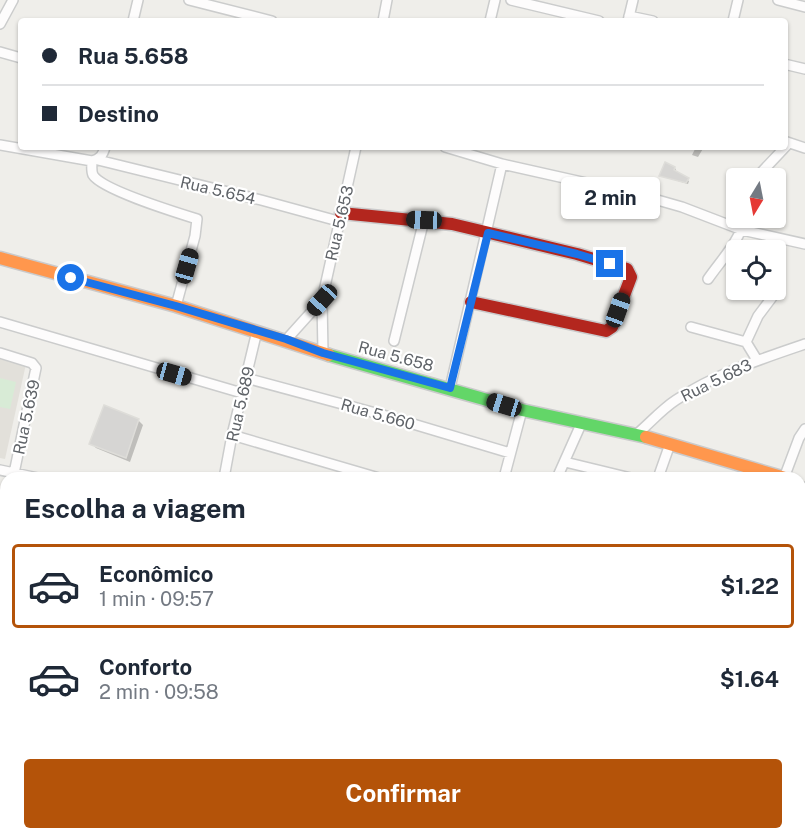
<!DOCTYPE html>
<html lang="pt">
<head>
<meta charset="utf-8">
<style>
  :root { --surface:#fff; --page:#f2f2f3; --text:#1f2937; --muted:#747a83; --line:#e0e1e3; --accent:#b45309 }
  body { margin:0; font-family:"Public Sans",sans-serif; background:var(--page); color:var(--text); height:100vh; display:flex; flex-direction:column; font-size:22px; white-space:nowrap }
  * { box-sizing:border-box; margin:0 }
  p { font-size:20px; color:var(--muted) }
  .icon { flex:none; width:33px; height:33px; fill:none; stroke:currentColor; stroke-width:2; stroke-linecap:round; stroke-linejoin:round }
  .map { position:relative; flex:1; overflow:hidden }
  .details { position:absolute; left:0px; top:472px; width:806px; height:368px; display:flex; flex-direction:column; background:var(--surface); border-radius:18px 18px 0 0; box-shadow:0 2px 4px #0004 }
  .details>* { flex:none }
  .banner { position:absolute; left:18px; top:18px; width:770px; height:132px; border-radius:6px; box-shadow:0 2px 4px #0004; display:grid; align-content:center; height:132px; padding:0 24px; background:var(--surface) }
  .needle { width:39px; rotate:190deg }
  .controls { position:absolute; left:726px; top:168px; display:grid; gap:12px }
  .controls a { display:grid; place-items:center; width:60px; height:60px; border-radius:6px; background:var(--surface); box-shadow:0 2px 4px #0004; font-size:30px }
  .end { position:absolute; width:27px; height:27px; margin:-14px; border:8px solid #1a73e8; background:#fff; box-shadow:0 0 0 3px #fff }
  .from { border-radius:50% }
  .bubble { position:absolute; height:42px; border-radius:6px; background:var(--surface); box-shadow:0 2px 4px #0004; font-size:20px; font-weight:700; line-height:42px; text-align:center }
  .car { position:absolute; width:18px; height:36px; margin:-18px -9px; border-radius:8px; box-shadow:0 0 4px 2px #0007; background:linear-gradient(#222 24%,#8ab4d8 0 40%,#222 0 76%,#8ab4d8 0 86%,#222 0) }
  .banner b { display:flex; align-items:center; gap:21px; height:57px; font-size:22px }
  .banner b+b { border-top:2px solid var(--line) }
  .banner i { width:15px; height:15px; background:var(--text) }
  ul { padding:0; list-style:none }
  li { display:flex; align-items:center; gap:18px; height:84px; margin:0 12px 9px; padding:0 12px; border:3px solid transparent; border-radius:6px }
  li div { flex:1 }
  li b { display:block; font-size:22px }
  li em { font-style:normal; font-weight:700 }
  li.selected { border-color:var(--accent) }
  li>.icon { width:54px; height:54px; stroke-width:1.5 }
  h2 { padding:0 24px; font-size:27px; line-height:72px }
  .action { display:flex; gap:12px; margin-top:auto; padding:12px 24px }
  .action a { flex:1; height:69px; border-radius:6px; background:var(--accent); color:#fff; font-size:24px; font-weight:700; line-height:69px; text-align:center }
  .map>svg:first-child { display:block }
  .education { fill:#e2e0da }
  .green { fill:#d8ebd6 }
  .shadow { fill:#0003 }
  .building { fill:#d6d5d3; stroke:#deddd9; stroke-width:1.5 }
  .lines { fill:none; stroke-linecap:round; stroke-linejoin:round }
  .street-casing { stroke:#cbcccc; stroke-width:12 }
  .fast-casing { stroke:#cacacb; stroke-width:15 }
  .slow-casing { stroke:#cacacb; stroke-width:15 }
  .jam-casing { stroke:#cacacb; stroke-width:15 }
  .street { stroke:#fdfcfc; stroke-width:9 }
  .fast { stroke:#63d668; stroke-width:12 }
  .slow { stroke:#ff974d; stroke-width:12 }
  .jam { stroke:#b3261e; stroke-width:12 }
  .route { stroke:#1a73e8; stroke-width:8 }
  .labels { text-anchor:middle; stroke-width:4.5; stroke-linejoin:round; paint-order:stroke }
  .street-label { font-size:16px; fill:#5f6368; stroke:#fff }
</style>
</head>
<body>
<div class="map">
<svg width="805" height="839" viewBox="0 0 805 839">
  <rect width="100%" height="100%" fill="#efeeea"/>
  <!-- education -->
  <path class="education" d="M0,356L26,364L5,459L0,458Z"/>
  <!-- green -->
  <path class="green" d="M0,378L16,382L10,409L0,407Z"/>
  <!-- shadow -->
  <path class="shadow" d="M696,147H704L698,157L692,155Z
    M675,168L676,170L675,172L689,181L688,184L661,176Z
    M597,201L605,205L603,210L594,207Z
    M138,420L143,425L130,462L96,448L91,443Z
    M193,834H199L198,839H192Z"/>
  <!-- building -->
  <path class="building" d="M665,162L675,167L674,170L689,178L686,183L659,176Z
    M104,405L139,419L126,458L89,444Z"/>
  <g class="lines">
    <!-- street casing -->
    <g class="street-casing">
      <path id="street" d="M189,0L272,21
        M511,0L599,21
        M778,0L805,7
        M629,16L653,21
        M133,21L138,0
        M383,21L387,0
        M490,21L495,0
        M628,21L633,0
        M733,21L738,0
        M0,24L13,0
        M0,52L21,58
        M784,64L805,69
        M784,141L805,148
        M0,145L92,161C100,159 103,155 105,147
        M445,147L502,164L640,195L682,207L742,230L805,244
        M98,160L261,200L338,221
        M92,161C92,166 91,171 93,175C102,190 178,213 197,219L195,236L176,306
        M756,178L789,143
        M708,279C722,259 739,242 745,218
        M0,322L242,393
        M691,327L746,342L757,360
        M286,340L322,300
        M394,341L424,220
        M746,342L758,316L776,292
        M0,353L32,363L36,368L13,478
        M323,353L322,300L356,147
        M246,378L383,415L510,453
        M450,388L502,164
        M637,434C650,423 662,409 676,400C715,374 761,359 805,344
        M232,435L379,478
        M565,462L631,478
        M0,470L38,478
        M224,478L232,435L257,331
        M504,478L522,410
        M557,478L582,422
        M658,478L670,444
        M784,478L799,438L805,429
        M800,486L805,488
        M0,550L6,522
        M0,587L6,588
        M800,606L805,608
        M800,638L805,639
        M0,644L6,645
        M0,701L6,702
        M800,716L805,717
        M0,754L6,756
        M800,789L805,790
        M0,814L6,815
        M94,834L119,839
        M342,834L364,839
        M691,834L712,839
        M150,839L151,834
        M435,839L436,834
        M516,839L517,834
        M571,839L572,834
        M648,839L649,834
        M785,839L786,834"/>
    </g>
    <!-- fast casing -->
    <g class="fast-casing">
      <path id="fast" d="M329,355L522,410L646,437"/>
    </g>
    <!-- slow casing -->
    <g class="slow-casing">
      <path id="slow" d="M0,258L176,306L329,355
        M646,437L785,478"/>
    </g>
    <!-- jam casing -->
    <g class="jam-casing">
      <path id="jam" d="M341,213L452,224L577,254L627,269L631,277L612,327L606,331L471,302"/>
    </g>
    <!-- street -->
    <use href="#street" class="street"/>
    <!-- fast -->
    <use href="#fast" class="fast"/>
    <!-- slow -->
    <use href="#slow" class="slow"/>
    <!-- jam -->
    <use href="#jam" class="jam"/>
  </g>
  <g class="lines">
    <!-- route -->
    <path class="route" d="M71,278L176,306L286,339L323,353L450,388L488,233L577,254L610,264"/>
  </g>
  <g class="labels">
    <!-- street labels -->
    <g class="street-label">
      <text transform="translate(218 190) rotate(13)" y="6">Rua 5.654</text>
      <text transform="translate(339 223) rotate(-77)" y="6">Rua 5.653</text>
      <text transform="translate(396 356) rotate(15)" y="6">Rua 5.658</text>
      <text transform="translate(716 380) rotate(-26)" y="6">Rua 5.683</text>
      <text transform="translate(240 404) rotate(-77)" y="6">Rua 5.689</text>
      <text transform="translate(378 414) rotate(16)" y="6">Rua 5.660</text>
      <text transform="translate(26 417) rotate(-78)" y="6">Rua 5.639</text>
    </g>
  </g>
</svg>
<div class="controls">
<a><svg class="needle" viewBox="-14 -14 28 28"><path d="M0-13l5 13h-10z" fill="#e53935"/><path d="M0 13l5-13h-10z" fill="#747a83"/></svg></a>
<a><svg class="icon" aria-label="locate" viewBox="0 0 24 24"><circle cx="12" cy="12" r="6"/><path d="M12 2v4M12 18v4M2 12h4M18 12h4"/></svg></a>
</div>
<i class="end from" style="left:71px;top:278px"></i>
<i class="end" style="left:610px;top:264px"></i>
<div class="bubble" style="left:561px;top:177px;width:99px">2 min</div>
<i class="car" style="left:424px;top:220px;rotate:272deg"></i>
<i class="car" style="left:187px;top:266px;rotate:16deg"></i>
<i class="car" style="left:322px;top:300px;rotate:222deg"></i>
<i class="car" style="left:618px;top:310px;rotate:20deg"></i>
<i class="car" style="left:174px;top:374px;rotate:106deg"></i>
<i class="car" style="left:504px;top:405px;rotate:287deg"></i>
<div class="banner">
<b><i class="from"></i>Rua 5.658</b>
<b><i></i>Destino</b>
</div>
<section class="details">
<h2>Escolha a viagem</h2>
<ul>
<li class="selected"><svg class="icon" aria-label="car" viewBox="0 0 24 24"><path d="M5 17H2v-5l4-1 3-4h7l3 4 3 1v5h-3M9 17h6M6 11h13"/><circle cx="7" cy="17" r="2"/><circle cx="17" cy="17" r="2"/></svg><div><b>Econômico</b><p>1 min · 09:57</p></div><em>$1.22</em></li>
<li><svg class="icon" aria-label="car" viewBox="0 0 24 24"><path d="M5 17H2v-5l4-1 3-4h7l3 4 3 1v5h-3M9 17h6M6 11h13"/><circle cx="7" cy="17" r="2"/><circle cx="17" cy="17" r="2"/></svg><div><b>Conforto</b><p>2 min · 09:58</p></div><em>$1.64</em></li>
</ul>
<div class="action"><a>Confirmar</a></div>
</section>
</div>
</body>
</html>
